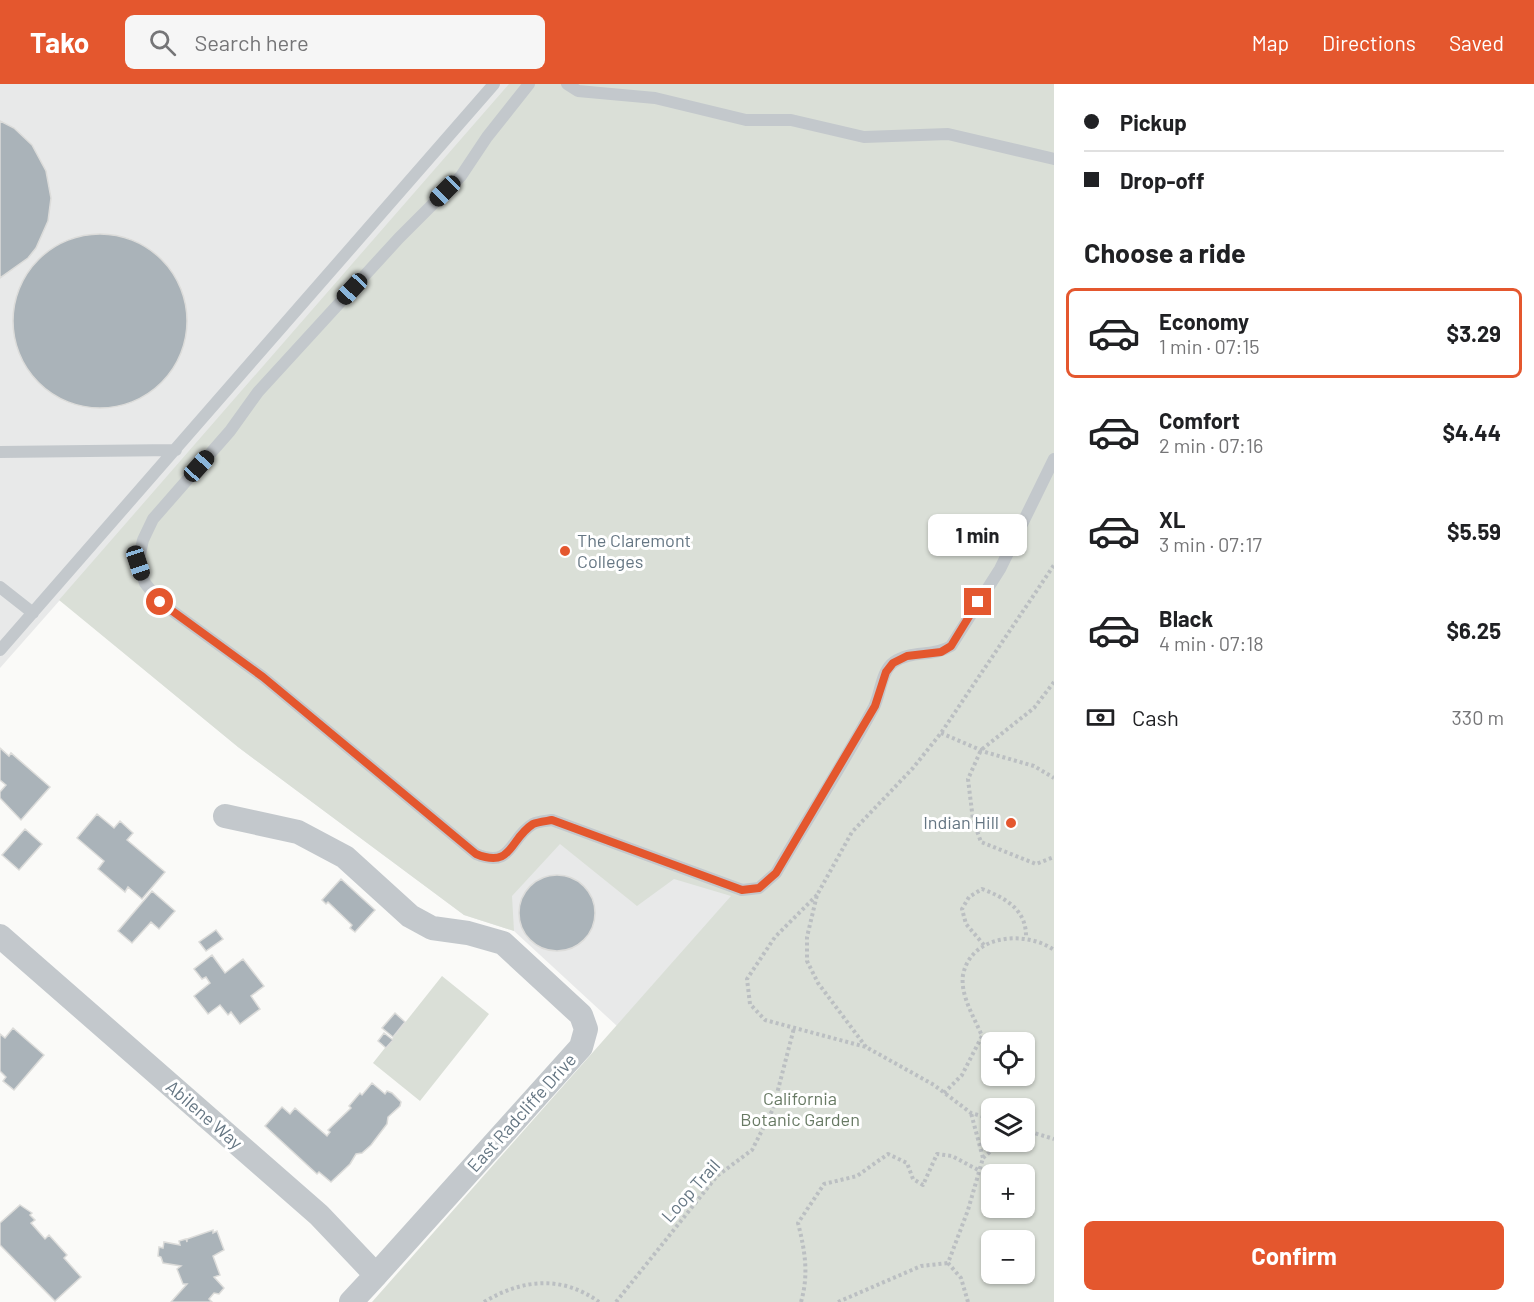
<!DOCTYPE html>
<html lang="en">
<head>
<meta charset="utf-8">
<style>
  :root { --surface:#fff; --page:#f6f6f6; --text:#202124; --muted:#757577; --line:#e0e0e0; --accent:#e4572e }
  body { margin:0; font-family:Barlow,sans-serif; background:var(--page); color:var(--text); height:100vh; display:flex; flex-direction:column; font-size:22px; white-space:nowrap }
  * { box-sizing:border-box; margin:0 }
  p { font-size:20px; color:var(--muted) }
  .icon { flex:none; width:33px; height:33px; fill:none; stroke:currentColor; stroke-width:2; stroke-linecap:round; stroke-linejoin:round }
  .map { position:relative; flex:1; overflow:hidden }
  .drawer { display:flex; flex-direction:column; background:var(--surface); width:480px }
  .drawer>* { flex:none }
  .hud { display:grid; align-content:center; height:132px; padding:0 30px; background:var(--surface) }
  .fabs { position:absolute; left:981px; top:948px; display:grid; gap:12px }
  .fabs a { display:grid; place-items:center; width:54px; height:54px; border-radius:9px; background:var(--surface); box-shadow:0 2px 4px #0004; font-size:30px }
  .end { position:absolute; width:27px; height:27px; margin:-14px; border:8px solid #e4572e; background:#fff; box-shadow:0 0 0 3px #fff }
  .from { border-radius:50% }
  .bubble { position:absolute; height:42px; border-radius:9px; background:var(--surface); box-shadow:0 2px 4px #0004; font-size:20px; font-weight:700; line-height:42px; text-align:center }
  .car { position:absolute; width:18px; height:36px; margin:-18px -9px; border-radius:8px; box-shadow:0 0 4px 2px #0007; background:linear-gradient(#222 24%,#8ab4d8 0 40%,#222 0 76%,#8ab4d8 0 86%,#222 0) }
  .hud b { display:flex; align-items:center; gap:21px; height:57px; font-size:22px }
  .hud b+b { border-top:2px solid var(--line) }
  .hud i { width:15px; height:15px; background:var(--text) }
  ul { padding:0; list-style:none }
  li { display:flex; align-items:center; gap:18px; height:90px; margin:0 12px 9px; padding:0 18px; border:3px solid transparent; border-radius:9px }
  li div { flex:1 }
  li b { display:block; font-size:22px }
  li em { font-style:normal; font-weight:700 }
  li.current { border-color:var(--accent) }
  li>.icon { width:54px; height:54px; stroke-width:1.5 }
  h2 { padding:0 30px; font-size:27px; line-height:72px }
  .pay { display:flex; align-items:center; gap:15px; height:66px; padding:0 30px; font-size:22px }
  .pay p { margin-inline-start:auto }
  .action { display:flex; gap:12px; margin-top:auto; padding:12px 30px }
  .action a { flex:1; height:69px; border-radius:9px; background:var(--accent); color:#fff; font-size:24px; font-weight:700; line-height:69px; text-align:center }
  header { display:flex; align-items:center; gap:36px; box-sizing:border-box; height:84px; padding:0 30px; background:var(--accent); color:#fff }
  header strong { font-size:28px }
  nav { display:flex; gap:33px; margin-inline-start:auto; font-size:21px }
  .search { width:420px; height:54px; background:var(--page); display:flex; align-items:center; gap:15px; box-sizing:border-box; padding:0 21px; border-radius:9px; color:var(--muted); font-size:22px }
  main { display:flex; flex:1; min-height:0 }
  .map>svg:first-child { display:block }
  .built { fill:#e8e9e9 }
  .green { fill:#dadfd7; fill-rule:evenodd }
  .building { fill:#aab3b9; stroke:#dcdcda; stroke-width:1.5 }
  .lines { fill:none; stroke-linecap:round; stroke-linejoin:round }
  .path { stroke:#bbbfc2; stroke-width:4; stroke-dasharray:3 3; stroke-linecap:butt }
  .service { stroke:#c3c8cc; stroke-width:12 }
  .minor { stroke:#c3c8cc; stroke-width:24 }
  .route { stroke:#e4572e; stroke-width:8 }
  .poi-dot { fill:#e4572e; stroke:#fff; stroke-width:2 }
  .labels { text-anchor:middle; stroke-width:6; stroke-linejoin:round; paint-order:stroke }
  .poi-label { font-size:18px; fill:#657683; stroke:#fff; text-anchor:start }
  .park-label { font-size:18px; fill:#687a64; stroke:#fff }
  .street-label { font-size:18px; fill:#657683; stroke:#fff }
</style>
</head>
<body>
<header>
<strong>Tako</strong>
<div class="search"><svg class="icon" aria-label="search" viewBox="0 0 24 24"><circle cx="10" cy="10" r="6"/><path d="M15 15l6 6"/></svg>Search here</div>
<nav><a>Map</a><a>Directions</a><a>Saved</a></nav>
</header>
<main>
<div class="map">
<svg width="1054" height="1218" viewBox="0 0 1054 1218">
  <rect width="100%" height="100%" fill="#fafaf8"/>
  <!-- built -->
  <path class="built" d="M0,0H1054L732,812L617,942L514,847L464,831L238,663L60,516L0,584Z"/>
  <!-- green -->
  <path class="green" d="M509,0H1054V1218H372L731,812L674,795L637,822L560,760L512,812L514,847L464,831L238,663L59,516ZM992,958H1024V992H992ZM992,1024H1024V1058H992ZM992,1090H1024V1124H992ZM992,1156H1024V1190H992Z
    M442,892L489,930L420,1017L373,979Z"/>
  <!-- building -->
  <path class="building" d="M0,37L14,44L32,61L46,87L51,114L48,137L36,164L28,174L0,194Z
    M13 237a87 87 0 1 1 174 0a87 87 0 1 1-174 0Z
    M0,664L9,672L11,669L50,703L21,736L0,714V708L6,701L0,696Z
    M97,730L114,744L120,737L133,749L127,756L165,788L142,815L128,803L125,808L98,785L104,777L77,754Z
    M25,745L42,760L19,786L2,771Z
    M519 829a38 38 0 1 1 76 0a38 38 0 1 1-76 0Z
    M341,795L375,826L355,848L350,844L352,841L328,818L326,820L322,816Z
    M152,807L175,827L159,845L151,838L132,859L118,847Z
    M216,846L223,855L206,867L199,858Z
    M212,871L225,889L243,875L264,902L251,912L260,925L240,940L231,928L228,931L220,921L208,930L194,912L210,899L206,893L202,895L194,885Z
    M395,929L405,938L393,953L382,944Z
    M13,944L44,971L14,1006L3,997L6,993L0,987V950L5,954Z
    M384,949L393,956L386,964L378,957Z
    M372,999L385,1010L387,1007L392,1009L401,1018L400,1022L388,1033L387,1040L371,1061L362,1069L356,1070L350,1080L331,1098L319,1088L317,1090L265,1042L282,1023L290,1030L295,1024L327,1052L330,1048L328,1046L351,1024L349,1022L360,1009L362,1011Z
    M20,1121L32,1129L30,1131L35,1136L31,1139L45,1155L49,1151L67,1171L64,1174L81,1193L55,1217L0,1161V1139Z
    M213,1146V1149L217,1147L224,1166L213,1172L220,1191L214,1193L224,1204L219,1210L214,1209L209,1215L212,1218H171L187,1200H183L177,1185L181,1182L163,1179L161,1173L158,1172L159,1163L163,1164L164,1158L180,1161L179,1157L186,1155L187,1158V1155Z"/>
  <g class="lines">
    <!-- path -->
    <path class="path" d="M1054,598L1034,624L981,666L968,695L973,736L981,758L1036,780L1054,773
      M941,649L985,668L1034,682L1054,694
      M817,811L775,853L747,895L750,920L765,936L866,963L934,1001L971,1029L992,1035
      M984,861L966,840L962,825L969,813L982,805C1006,814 1027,826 1026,854
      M866,963L818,899L807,877V853L817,811L852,748L913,684L941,649L1054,481
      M944,1009L962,991L982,952C974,933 960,911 963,891C971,850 1026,846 1054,866
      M1024,1046L1054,1055
      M983,1074L1001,1058
      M484,1218C522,1195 562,1191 599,1218
      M616,1218L717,1092L752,1066L773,1025L794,944
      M801,1218C809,1190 805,1167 798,1139L824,1100L857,1092L888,1070L907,1079L913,1095L923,1101L937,1070L952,1072L980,1087
      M838,1218L921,1182L948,1179
      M968,1218L961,1194L948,1179L968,1126L983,1074L971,1029"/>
    <!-- service -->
    <path class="service" d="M529,0L487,53L461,92L399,154L258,308L230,347L153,435L143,456L138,479L145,499L160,518L263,593L476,770C513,785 509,754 533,740C538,737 547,737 552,736L742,806L759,804L776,789C808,734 844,679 874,623C881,609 881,587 894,578C911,566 933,573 951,562L1000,485L1054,375
      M567,0L578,7L655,14L746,36H791L864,53L948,50L1054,75
      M0,368L176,366
      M0,503L33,529
      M0,566L494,0"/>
    <!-- minor -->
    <path class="minor" d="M225,732L298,748L345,773L410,832L432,844L468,849L503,859L581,931L586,945L581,963L376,1191
      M0,852L319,1131L376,1191L351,1218"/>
  </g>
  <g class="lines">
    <!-- route -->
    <path class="route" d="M160,518L263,593L476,770C513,785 509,755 533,740C538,738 547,737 552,736L742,806L759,804L776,789L875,622L886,588L893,579L907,572L941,568L951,562L978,518"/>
  </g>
  <!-- markers -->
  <g class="poi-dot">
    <circle cx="565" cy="467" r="6"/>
    <circle cx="1011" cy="739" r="6"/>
  </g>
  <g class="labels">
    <!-- poi labels -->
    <g class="poi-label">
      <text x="577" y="463">The Claremont<tspan x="577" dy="21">Colleges</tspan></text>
      <text x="999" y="745" text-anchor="end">Indian Hill</text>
    </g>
    <!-- park labels -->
    <g class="park-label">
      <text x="800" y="1021">California<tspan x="800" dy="21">Botanic Garden</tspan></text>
    </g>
    <!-- street labels -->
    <g class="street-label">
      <text transform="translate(522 1029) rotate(-48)" y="6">East Radcliffe Drive</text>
      <text transform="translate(204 1031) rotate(41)" y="6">Abilene Way</text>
      <text transform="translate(691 1107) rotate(-48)" y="6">Loop Trail</text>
    </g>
  </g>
</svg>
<div class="fabs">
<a><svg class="icon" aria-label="locate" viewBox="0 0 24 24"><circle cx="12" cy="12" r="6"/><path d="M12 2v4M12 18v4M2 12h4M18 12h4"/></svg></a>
<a><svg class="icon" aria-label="layers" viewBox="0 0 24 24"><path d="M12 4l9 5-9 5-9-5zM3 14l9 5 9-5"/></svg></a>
<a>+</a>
<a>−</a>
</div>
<i class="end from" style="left:160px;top:518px"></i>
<i class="end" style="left:978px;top:518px"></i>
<div class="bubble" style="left:928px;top:430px;width:99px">1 min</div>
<i class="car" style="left:445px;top:107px;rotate:225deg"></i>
<i class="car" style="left:352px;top:205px;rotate:223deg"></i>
<i class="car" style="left:199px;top:382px;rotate:42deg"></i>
<i class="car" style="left:138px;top:479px;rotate:162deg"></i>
</div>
<section class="drawer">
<div class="hud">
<b><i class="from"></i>Pickup</b>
<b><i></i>Drop-off</b>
</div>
<h2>Choose a ride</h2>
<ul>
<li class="current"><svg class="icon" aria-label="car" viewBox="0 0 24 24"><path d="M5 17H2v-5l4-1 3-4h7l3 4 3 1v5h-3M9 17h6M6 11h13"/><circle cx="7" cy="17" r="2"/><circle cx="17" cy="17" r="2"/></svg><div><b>Economy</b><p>1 min · 07:15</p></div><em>$3.29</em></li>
<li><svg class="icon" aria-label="car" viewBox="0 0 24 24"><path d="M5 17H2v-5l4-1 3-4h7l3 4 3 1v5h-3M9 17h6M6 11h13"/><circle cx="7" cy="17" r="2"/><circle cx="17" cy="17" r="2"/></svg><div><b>Comfort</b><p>2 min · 07:16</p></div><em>$4.44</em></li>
<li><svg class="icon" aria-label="car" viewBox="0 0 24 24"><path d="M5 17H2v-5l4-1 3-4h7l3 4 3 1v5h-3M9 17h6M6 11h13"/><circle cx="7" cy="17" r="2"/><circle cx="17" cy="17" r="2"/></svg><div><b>XL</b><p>3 min · 07:17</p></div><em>$5.59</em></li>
<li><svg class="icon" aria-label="car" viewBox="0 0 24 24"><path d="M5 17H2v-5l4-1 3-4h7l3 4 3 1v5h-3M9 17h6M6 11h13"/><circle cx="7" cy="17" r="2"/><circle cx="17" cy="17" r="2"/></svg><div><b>Black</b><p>4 min · 07:18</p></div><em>$6.25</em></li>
</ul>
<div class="pay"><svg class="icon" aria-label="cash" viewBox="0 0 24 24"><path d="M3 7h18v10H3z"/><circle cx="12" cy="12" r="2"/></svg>Cash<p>330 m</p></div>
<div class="action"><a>Confirm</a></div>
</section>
</main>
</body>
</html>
